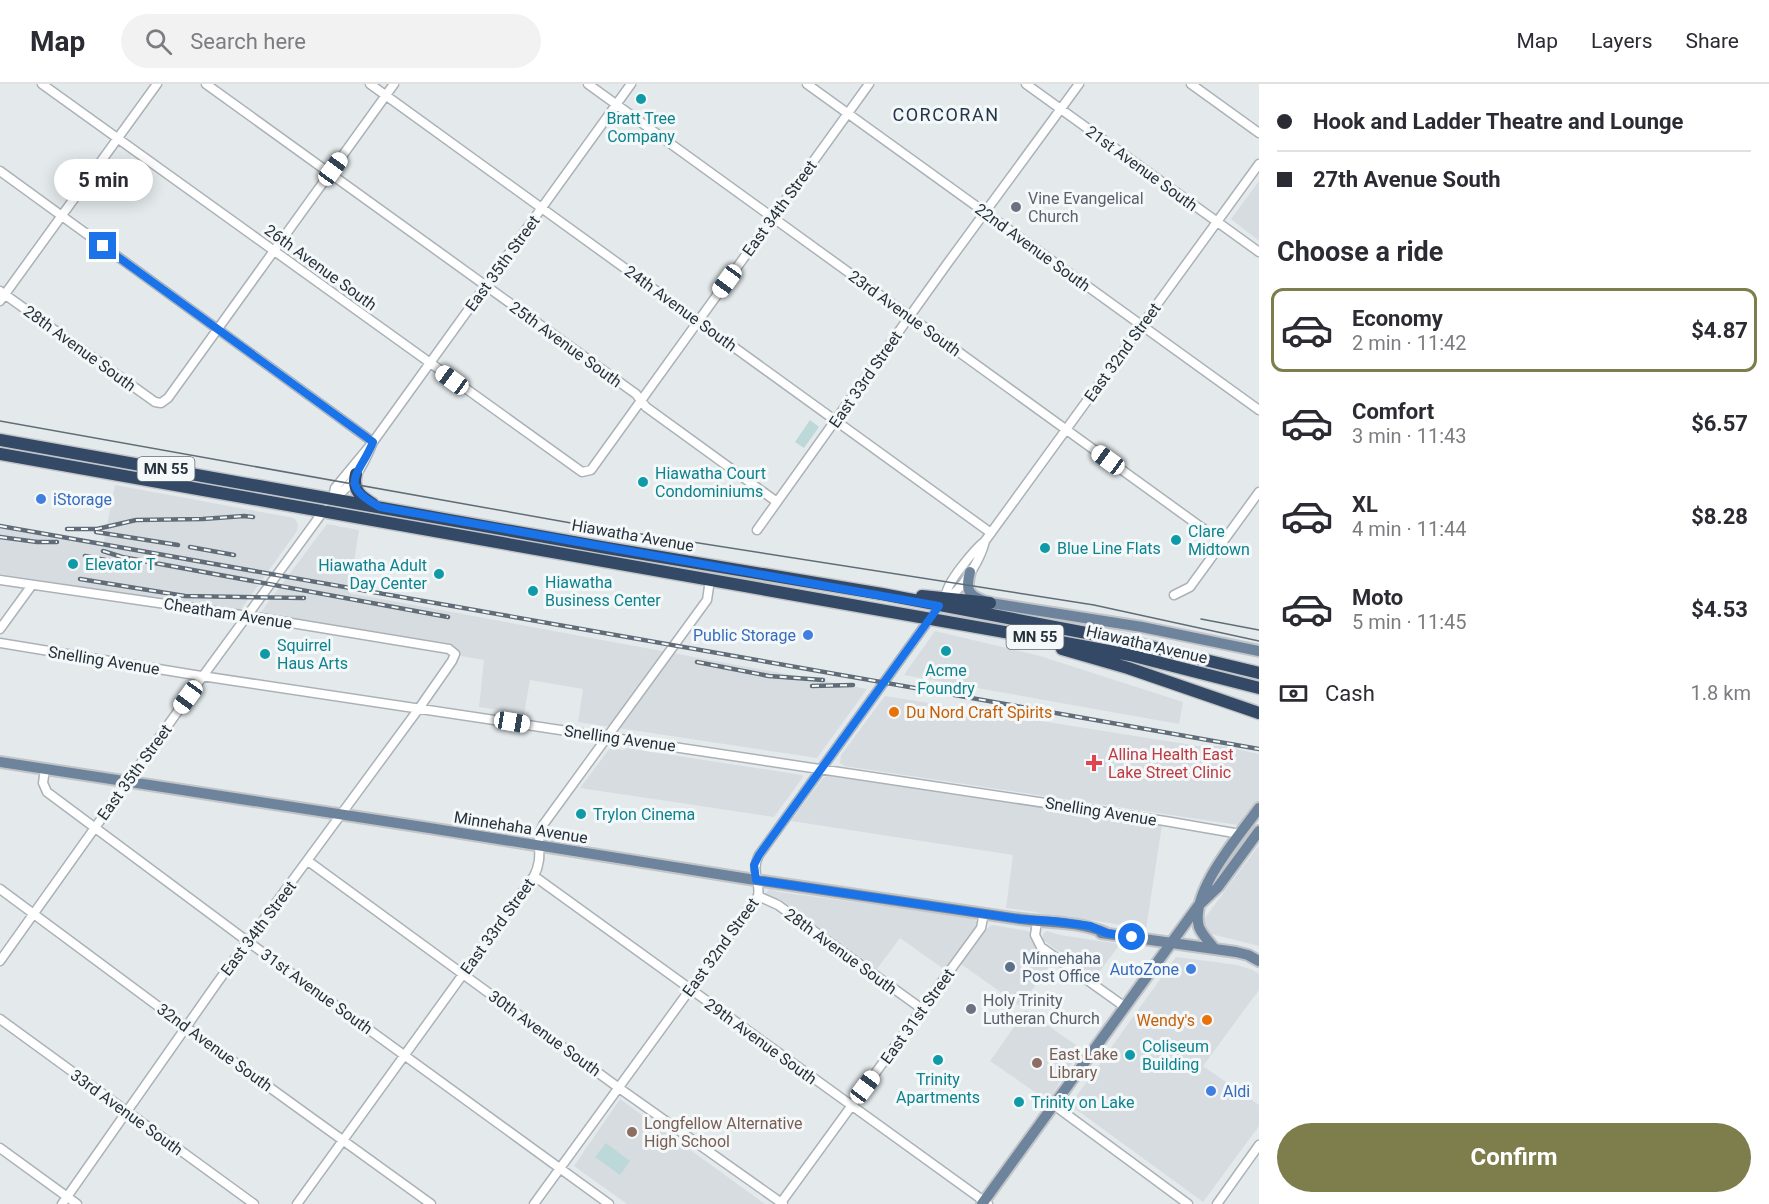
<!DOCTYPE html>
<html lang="en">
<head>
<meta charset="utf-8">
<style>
  :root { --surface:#fff; --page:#f2f2f3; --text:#2b2b33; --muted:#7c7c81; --line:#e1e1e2; --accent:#7d7e4c }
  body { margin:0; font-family:Roboto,sans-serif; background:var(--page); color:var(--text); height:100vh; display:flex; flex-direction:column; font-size:22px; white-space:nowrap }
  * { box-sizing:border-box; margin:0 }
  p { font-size:20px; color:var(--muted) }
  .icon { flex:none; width:33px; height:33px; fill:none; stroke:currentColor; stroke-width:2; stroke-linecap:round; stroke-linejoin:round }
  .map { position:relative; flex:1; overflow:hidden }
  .panel { display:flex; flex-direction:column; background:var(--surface); width:510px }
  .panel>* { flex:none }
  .guide { display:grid; align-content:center; height:132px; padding:0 18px; background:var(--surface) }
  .end { position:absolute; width:27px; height:27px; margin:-14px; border:8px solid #1a73e8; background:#fff; box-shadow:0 0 0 3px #fff }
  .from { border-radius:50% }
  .bubble { position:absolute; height:42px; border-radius:21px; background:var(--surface); box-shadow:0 3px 15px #0003; font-size:20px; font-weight:700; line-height:42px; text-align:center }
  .car { position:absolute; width:18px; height:36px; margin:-18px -9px; border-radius:8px; box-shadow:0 0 4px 2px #0007; background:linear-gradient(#fff 24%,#345 0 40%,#fff 0 76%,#345 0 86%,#fff 0) }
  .guide b { display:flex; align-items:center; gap:21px; height:57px; font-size:22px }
  .guide b+b { border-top:2px solid var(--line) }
  .guide i { width:15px; height:15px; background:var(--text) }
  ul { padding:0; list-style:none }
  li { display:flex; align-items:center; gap:18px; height:84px; margin:0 12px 9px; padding:0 6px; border:3px solid transparent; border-radius:12px }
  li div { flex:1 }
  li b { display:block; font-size:22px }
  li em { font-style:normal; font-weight:700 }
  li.selected { border-color:var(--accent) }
  li>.icon { width:54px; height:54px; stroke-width:1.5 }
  h2 { padding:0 18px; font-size:27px; line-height:72px }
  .pay { display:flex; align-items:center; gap:15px; height:66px; padding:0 18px; font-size:22px }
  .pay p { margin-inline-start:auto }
  .button { display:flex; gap:12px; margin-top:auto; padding:12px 18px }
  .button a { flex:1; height:69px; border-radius:36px; background:var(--accent); color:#fff; font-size:24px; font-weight:700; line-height:69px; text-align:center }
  header { display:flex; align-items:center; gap:36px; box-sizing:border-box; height:84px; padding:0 30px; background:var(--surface); border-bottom:2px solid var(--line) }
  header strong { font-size:28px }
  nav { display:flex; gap:33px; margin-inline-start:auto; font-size:21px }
  .search { width:420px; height:54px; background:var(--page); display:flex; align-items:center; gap:15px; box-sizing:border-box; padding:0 21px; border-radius:33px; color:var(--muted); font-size:22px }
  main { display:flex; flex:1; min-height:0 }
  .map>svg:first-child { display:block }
  .built { fill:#d6dce0 }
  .green { fill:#bdd8d9 }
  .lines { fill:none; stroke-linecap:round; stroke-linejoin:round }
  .minor-casing { stroke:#abb2b7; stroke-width:11 }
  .major-casing { stroke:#c2c5c8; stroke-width:14 }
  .highway-casing { stroke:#c2c5c8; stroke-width:15 }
  .minor { stroke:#fff; stroke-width:8 }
  .major { stroke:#6e849d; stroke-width:10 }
  .highway { stroke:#344965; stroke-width:12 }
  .tram { stroke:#606c77; stroke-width:1.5 }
  .rail-casing { stroke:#606c77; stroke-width:4.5 }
  .rail { stroke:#f5f8f9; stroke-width:2; stroke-dasharray:7; stroke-linecap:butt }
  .route { stroke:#1a73e8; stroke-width:8 }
  .culture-dot { fill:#0f9aa8; stroke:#f5f8f9; stroke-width:2 }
  .worship-dot { fill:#6b7280; stroke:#f5f8f9; stroke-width:2 }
  .shop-dot { fill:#3f7fe0; stroke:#f5f8f9; stroke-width:2 }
  .food-dot { fill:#e8710a; stroke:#f5f8f9; stroke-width:2 }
  .health-dot { fill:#e0444e; stroke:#f5f8f9; stroke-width:2 }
  .service-dot { fill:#5c6f8a; stroke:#f5f8f9; stroke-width:2 }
  .education-dot { fill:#8d6e63; stroke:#f5f8f9; stroke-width:2 }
  .labels { text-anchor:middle; stroke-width:6; stroke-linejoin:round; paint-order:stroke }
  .shield { fill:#f5f8f9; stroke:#636d75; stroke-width:1.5 }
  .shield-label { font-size:15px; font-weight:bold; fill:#25313c }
  .culture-label { font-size:16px; fill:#0d838f; stroke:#f5f8f9; text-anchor:start }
  .street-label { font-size:16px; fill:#25313c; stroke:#f5f8f9 }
  .worship-label { font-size:16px; fill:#5b616d; stroke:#f5f8f9; text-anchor:start }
  .shop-label { font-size:16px; fill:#366cbe; stroke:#f5f8f9; text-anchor:start }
  .food-label { font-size:16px; fill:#c56008; stroke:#f5f8f9; text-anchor:start }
  .health-label { font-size:16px; fill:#be3a42; stroke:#f5f8f9; text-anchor:start }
  .service-label { font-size:16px; fill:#4e5e75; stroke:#f5f8f9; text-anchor:start }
  .education-label { font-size:16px; fill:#785e54; stroke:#f5f8f9; text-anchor:start }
  .neighbourhood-label { font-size:18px; letter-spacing:1.5px; fill:#23364c; stroke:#f5f8f9 }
</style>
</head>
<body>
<header>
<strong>Map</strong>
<div class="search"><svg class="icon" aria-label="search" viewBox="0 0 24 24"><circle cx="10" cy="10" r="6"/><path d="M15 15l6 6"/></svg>Search here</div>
<nav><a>Map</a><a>Layers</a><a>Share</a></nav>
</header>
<main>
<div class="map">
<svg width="1259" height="1120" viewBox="0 0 1259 1120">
  <rect width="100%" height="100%" fill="#e4eaec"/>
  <!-- built -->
  <path class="built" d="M1259,97V157L1231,135Z
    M115,401L294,434L298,440L297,447L240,527L0,490V444L103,462Z
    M327,440L359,446L349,509L867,605L817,674L578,638L583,605L530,596L524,630L479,623L484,576L461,572L454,562L448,559L263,530L261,528Z
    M935,547L1040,572L1183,618L1179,640L904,591Z
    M885,612L1198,662H1222L1259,670V719L1244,739L1238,741L844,682L840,679L841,671Z
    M610,664L625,666L626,664L802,691L803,693L774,733L580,704Z
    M828,691L1162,741L1146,845L1066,832L1057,834L1036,828L1006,824L1013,771L791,737L822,695Z
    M1259,761V862L1211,850L1206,844L1204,835Z
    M769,805L779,808L973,834L977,838L976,842L945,886L900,854L877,885L780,815L768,814L765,811Z
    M992,841L1028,847L1032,852L1038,870L1051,880L1020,922L961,880L987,844Z
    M1047,847L1060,851L1120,860L1095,894L1043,856V850Z
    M1176,873L1237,881L1253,886L1259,890V906L1203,982L1259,1021V1042L1203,1118L1070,1021Z
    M1026,926L1083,966L1077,975L1073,978L1048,1017L990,977Z
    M620,1015L765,1120H627L574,1082Z"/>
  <!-- green -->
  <path class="green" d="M810,336L819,343L804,364L795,358Z
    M606,1059L630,1077L620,1091L595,1073Z"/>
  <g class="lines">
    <!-- minor casing -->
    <g class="minor-casing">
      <path id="minor" d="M42,0L582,388L591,386L869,0
        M206,0L636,310L646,323L777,418
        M370,0L991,449
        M588,0L1223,459
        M807,0L1259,326
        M1026,0L1259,168
        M1191,0L1259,49
        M0,87L373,358
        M0,207L155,318L161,319L168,314L394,0
        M0,217L157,0
        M333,414C352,404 365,378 373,358
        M333,414L335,404L373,358L631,0
        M757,446L947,180L1079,0
        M0,496L255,533L449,565L455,570L452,577L420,623L217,899L62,1120
        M1174,511L1190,503L1259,408
        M946,513C944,501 975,465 985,457L1259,80
        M0,545L32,501
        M0,559L195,591L1165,737L1240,750
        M45,685L43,699L47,708L247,857L609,1120
        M308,777L619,1004L783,1120
        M534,792L988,1120
        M0,805L186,943L431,1120
        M758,812L778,821L922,925
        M1037,838L1035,851L1041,863L1125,923
        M0,877L203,592L325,425
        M0,935L254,1120
        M1054,1021L1188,1120
        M0,1064L77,1120
        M297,1120L534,792C545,771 534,758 543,741L707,516L710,496
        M534,1120L758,812C761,796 750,788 759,771L939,522C944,515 948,515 953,510C966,499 981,474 985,457
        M780,1120L981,844L984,829
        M1217,1120L1259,1061"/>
    </g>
    <!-- major casing -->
    <g class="major-casing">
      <path id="major" d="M970,488C964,509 971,513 990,519L1142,543L1259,567
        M0,678L423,743L749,795L1020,835C1049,839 1078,837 1106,849
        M1101,849L1236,868L1248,871L1259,877
        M1215,865C1210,859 1202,851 1199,843C1189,808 1240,751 1259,724
        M982,1120L1198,822L1218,803L1259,747"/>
    </g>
    <!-- highway casing -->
    <g class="highway-casing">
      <path id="highway" d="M0,356L607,464L882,510L1118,555L1259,589
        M0,370L1055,557L1130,571L1259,604
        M356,390C352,406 360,412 373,420
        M922,512L990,519
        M1062,565L1128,584L1259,629"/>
    </g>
    <!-- minor -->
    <use href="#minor" class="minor"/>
    <!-- major -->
    <use href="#major" class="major"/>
    <!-- highway -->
    <use href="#highway" class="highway"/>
    <!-- tram -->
    <path class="tram" d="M0,337L571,439L1094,521L1259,557
      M1201,535L1259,546"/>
    <!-- rail casing -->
    <g class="rail-casing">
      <path id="rail" d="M0,442L1259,665
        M67,445H97L136,436L203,435L244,432L253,433
        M96,448L178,461
        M0,453L37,458H57
        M190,463L234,471
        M103,467L122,473L448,533
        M85,472L115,478
        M80,495L185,512L304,514
        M697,578L769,592L823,596
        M812,602L853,601"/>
    </g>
    <!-- rail -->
    <use href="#rail" class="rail"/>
  </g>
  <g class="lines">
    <!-- route -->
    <path class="route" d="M103,162L373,358C360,391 336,400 380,423L939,522L759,771L754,781L756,796L1020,835L1053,837L1090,842L1106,849L1132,853"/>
  </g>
  <!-- markers -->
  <g class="culture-dot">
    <circle cx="641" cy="15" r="6"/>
    <circle cx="643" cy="398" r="6"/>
    <circle cx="1176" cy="456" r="6"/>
    <circle cx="1045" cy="464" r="6"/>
    <circle cx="73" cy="480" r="6"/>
    <circle cx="439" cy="490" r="6"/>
    <circle cx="533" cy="507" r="6"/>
    <circle cx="946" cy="567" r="6"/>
    <circle cx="265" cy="570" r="6"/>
    <circle cx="581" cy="730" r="6"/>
    <circle cx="1130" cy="971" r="6"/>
    <circle cx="938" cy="976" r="6"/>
    <circle cx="1019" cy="1018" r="6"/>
  </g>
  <g class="worship-dot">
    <circle cx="1016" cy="123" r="6"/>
    <circle cx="971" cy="925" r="6"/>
  </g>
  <g class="shop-dot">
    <circle cx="41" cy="415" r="6"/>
    <circle cx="808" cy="551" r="6"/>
    <circle cx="1191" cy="885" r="6"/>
    <circle cx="1211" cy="1007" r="6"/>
  </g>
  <g class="food-dot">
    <circle cx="894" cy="628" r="6"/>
    <circle cx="1207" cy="936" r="6"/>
  </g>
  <path class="health-dot" d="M1091 670h6v6h6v6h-6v6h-6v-6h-6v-6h6z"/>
  <circle class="service-dot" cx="1010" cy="883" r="6"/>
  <g class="education-dot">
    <circle cx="1037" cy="979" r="6"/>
    <circle cx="632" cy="1048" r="6"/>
  </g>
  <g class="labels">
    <!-- shield labels -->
    <g class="shield">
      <rect x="137.5" y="373" width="57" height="24" rx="4.5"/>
      <rect x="1006.5" y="541" width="57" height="24" rx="4.5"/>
    </g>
    <g class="shield-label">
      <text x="166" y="390">MN 55</text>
      <text x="1035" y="558">MN 55</text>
    </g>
    <!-- culture labels -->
    <g class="culture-label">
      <text x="641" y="40" text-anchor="middle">Bratt Tree<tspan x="641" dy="18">Company</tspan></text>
      <text x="655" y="395">Hiawatha Court<tspan x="655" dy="18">Condominiums</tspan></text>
      <text x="1188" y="453">Clare<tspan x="1188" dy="18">Midtown</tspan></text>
      <text x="1057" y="470">Blue Line Flats</text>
      <text x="85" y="486">Elevator T</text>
      <text x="427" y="487" text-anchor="end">Hiawatha Adult<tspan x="427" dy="18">Day Center</tspan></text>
      <text x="545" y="504">Hiawatha<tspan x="545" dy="18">Business Center</tspan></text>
      <text x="277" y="567">Squirrel<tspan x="277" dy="18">Haus Arts</tspan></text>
      <text x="946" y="592" text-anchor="middle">Acme<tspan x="946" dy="18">Foundry</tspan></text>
      <text x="593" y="736">Trylon Cinema</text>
      <text x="1142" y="968">Coliseum<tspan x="1142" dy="18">Building</tspan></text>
      <text x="938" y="1001" text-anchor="middle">Trinity<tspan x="938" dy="18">Apartments</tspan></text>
      <text x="1031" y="1024">Trinity on Lake</text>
    </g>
    <!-- street labels -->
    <g class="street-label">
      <text transform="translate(1142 84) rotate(36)" y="6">21st Avenue South</text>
      <text transform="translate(779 124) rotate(-54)" y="6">East 34th Street</text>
      <text transform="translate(1033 163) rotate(36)" y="6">22nd Avenue South</text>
      <text transform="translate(502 179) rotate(-54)" y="6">East 35th Street</text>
      <text transform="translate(321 183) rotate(36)" y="6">26th Avenue South</text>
      <text transform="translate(681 224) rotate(36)" y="6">24th Avenue South</text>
      <text transform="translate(905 229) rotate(36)" y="6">23rd Avenue South</text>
      <text transform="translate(566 260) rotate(36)" y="6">25th Avenue South</text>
      <text transform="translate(80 264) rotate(36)" y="6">28th Avenue South</text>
      <text transform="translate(1122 268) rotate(-54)" y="6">East 32nd Street</text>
      <text transform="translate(865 295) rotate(-55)" y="6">East 33rd Street</text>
      <text transform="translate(633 451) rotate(10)" y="6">Hiawatha Avenue</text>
      <text transform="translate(228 529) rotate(9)" y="6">Cheatham Avenue</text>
      <text transform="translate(1147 560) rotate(13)" y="6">Hiawatha Avenue</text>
      <text transform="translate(104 576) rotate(9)" y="6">Snelling Avenue</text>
      <text transform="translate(620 654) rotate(8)" y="6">Snelling Avenue</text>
      <text transform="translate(134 688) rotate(-54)" y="6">East 35th Street</text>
      <text transform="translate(1101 727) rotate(9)" y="6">Snelling Avenue</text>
      <text transform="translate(521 743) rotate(9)" y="6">Minnehaha Avenue</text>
      <text transform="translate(497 842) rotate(-54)" y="6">East 33rd Street</text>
      <text transform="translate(258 844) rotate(-53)" y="6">East 34th Street</text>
      <text transform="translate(720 863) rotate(-54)" y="6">East 32nd Street</text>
      <text transform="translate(841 867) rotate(36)" y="6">28th Avenue South</text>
      <text transform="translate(317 907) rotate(36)" y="6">31st Avenue South</text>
      <text transform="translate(917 932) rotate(-54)" y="6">East 31st Street</text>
      <text transform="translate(545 949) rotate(36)" y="6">30th Avenue South</text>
      <text transform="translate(761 957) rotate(36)" y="6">29th Avenue South</text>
      <text transform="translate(215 963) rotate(36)" y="6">32nd Avenue South</text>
      <text transform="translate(127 1028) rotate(36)" y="6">33rd Avenue South</text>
    </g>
    <!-- worship labels -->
    <g class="worship-label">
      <text x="1028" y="120">Vine Evangelical<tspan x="1028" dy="18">Church</tspan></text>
      <text x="983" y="922">Holy Trinity<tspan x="983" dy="18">Lutheran Church</tspan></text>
    </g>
    <!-- shop labels -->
    <g class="shop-label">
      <text x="53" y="421">iStorage</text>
      <text x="796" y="557" text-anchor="end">Public Storage</text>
      <text x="1179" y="891" text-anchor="end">AutoZone</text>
      <text x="1223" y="1013">Aldi</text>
    </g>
    <!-- food labels -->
    <g class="food-label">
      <text x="906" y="634">Du Nord Craft Spirits</text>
      <text x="1195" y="942" text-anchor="end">Wendy's</text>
    </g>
    <!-- health labels -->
    <g class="health-label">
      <text x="1108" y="676">Allina Health East<tspan x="1108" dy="18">Lake Street Clinic</tspan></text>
    </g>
    <!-- service labels -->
    <g class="service-label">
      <text x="1022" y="880">Minnehaha<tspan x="1022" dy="18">Post Office</tspan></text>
    </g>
    <!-- education labels -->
    <g class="education-label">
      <text x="1049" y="976">East Lake<tspan x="1049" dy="18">Library</tspan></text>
      <text x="644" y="1045">Longfellow Alternative<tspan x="644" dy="18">High School</tspan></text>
    </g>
    <!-- neighbourhood labels -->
    <g class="neighbourhood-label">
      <text x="946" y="37">CORCORAN</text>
    </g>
  </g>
</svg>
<i class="end from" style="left:1132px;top:853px"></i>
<i class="end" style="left:103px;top:162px"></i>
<div class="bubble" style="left:54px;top:75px;width:99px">5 min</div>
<i class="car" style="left:333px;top:85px;rotate:36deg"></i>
<i class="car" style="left:727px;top:197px;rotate:216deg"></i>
<i class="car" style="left:452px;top:296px;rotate:306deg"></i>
<i class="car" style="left:1108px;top:376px;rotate:306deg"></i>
<i class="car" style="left:188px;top:613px;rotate:216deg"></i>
<i class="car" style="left:512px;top:638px;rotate:99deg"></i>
<i class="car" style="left:865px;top:1003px;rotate:37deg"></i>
</div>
<section class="panel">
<div class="guide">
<b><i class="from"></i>Hook and Ladder Theatre and Lounge</b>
<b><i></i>27th Avenue South</b>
</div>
<h2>Choose a ride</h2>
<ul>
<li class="selected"><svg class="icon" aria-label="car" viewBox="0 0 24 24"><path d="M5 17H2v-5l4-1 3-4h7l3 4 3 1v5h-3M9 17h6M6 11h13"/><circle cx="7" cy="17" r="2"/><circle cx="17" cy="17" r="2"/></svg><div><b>Economy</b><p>2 min · 11:42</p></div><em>$4.87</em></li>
<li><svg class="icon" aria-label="car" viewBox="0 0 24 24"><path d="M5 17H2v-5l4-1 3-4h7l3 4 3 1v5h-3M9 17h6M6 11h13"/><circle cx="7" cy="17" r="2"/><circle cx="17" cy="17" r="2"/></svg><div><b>Comfort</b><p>3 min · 11:43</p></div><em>$6.57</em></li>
<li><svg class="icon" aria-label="car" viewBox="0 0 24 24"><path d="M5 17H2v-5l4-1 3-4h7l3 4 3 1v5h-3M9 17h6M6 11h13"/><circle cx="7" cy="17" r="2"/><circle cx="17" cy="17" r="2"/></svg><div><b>XL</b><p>4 min · 11:44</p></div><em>$8.28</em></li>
<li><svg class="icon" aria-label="car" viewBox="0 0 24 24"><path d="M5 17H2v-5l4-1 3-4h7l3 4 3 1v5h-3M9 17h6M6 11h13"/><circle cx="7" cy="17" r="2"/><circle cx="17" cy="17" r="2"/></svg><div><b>Moto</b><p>5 min · 11:45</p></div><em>$4.53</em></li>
</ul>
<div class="pay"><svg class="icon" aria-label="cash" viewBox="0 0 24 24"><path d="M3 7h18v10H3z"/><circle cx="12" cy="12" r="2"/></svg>Cash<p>1.8 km</p></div>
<div class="button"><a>Confirm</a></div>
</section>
</main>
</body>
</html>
